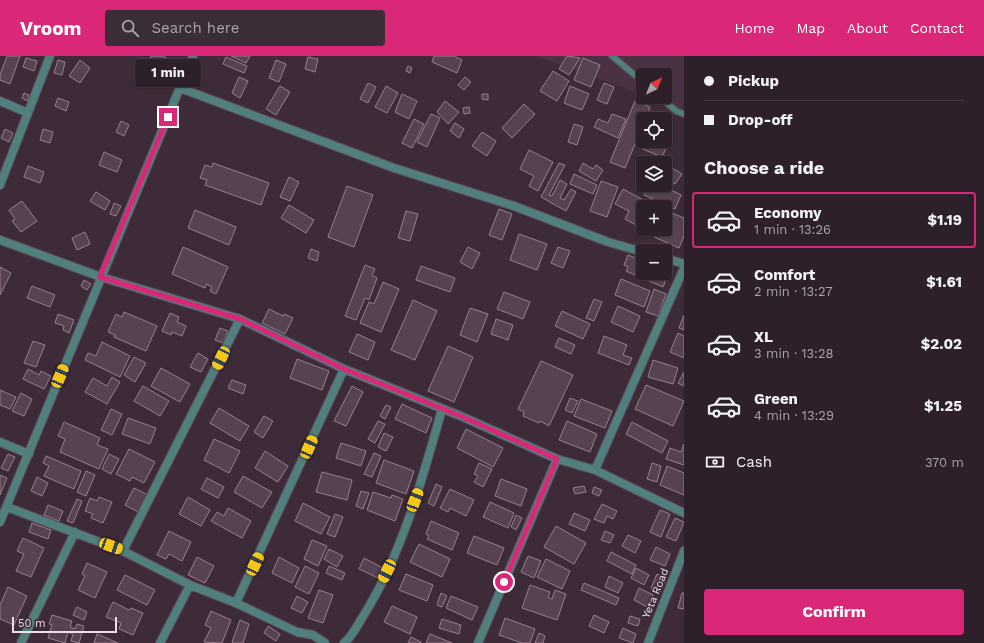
<!DOCTYPE html>
<html lang="en">
<head>
<meta charset="utf-8">
<style>
  :root { --surface:#2e202b; --page:#3a2d37; --text:#f1f3f6; --muted:#a7a3a9; --line:#493e47; --accent:#db2777 }
  body { margin:0; font-family:"Work Sans",sans-serif; background:var(--page); color:var(--text); height:100vh; display:flex; flex-direction:column; font-size:15px; white-space:nowrap }
  * { box-sizing:border-box; margin:0 }
  p { font-size:13px; color:var(--muted) }
  .icon { flex:none; width:22px; height:22px; fill:none; stroke:currentColor; stroke-width:2; stroke-linecap:round; stroke-linejoin:round }
  .map { position:relative; flex:1; overflow:hidden }
  .sheet { display:flex; flex-direction:column; background:var(--surface); width:300px }
  .sheet>* { flex:none }
  .top-card { display:grid; align-content:center; height:88px; padding:0 20px; background:var(--surface) }
  .needle { width:26px; rotate:43deg }
  .fabs { position:absolute; left:636px; top:12px; display:grid; gap:8px }
  .fabs a { display:grid; place-items:center; width:36px; height:36px; border-radius:4px; background:var(--surface); box-shadow:0 1px 3px #0004,0 0 0 1px var(--line); font-size:20px }
  .scale { position:absolute; left:12px; bottom:10px; width:105px; box-sizing:border-box; padding-left:4px; border:2px solid #ebdee7; border-top:0; font-size:11px; line-height:14px; white-space:nowrap; color:#ebdee7; -webkit-text-stroke:3px #3e2b39; paint-order:stroke }
  .end { position:absolute; width:18px; height:18px; margin:-9px; border:5px solid #db2777; background:#fff; box-shadow:0 0 0 2px #fff }
  .from { border-radius:50% }
  .bubble { position:absolute; height:28px; border-radius:4px; background:var(--surface); box-shadow:0 1px 3px #0004,0 0 0 1px var(--line); font-size:13px; font-weight:700; line-height:28px; text-align:center }
  .car { position:absolute; width:12px; height:24px; margin:-12px -6px; border-radius:5px; box-shadow:0 0 3px 1px #0007; background:linear-gradient(#f5c518 24%,#345 0 40%,#f5c518 0 76%,#345 0 86%,#f5c518 0) }
  .top-card b { display:flex; align-items:center; gap:14px; height:38px; font-size:15px }
  .top-card b+b { border-top:1px solid var(--line) }
  .top-card i { width:10px; height:10px; background:var(--text) }
  ul { padding:0; list-style:none }
  li { display:flex; align-items:center; gap:12px; height:56px; margin:0 8px 6px; padding:0 12px; border:2px solid transparent; border-radius:4px }
  li div { flex:1 }
  li b { display:block; font-size:15px }
  li em { font-style:normal; font-weight:700 }
  li.active { border-color:var(--accent) }
  li>.icon { width:36px; height:36px; stroke-width:1.5 }
  h2 { padding:0 20px; font-size:18px; line-height:48px }
  .pay { display:flex; align-items:center; gap:10px; height:44px; padding:0 20px; font-size:15px }
  .pay p { margin-inline-start:auto }
  .primary-button { display:flex; gap:8px; margin-top:auto; padding:8px 20px }
  .primary-button a { flex:1; height:46px; border-radius:4px; background:var(--accent); color:#fff; font-size:16px; font-weight:700; line-height:46px; text-align:center }
  header { display:flex; align-items:center; gap:24px; box-sizing:border-box; height:56px; padding:0 20px; background:var(--accent); color:#fff }
  header strong { font-size:19px }
  nav { display:flex; gap:22px; margin-inline-start:auto; font-size:14px }
  .search { width:280px; height:36px; background:var(--page); display:flex; align-items:center; gap:10px; box-sizing:border-box; padding:0 14px; border-radius:4px; color:var(--muted); font-size:15px }
  main { display:flex; flex:1; min-height:0 }
  .map>svg:first-child { display:block }
  .built { fill:#4a3144 }
  .building { fill:#564251; stroke:#967f90 }
  .lines { fill:none; stroke-linecap:round; stroke-linejoin:round }
  .lane-casing { stroke:#5a4855; stroke-width:8 }
  .street-casing { stroke:#5a4855; stroke-width:10 }
  .lane { stroke:#517f7e; stroke-width:5.5 }
  .street { stroke:#517f7e; stroke-width:8 }
  .route { stroke:#db2777; stroke-width:5 }
  .labels { text-anchor:middle; stroke-width:3; stroke-linejoin:round; paint-order:stroke }
  .street-label { font-size:11px; fill:#ebdee7; stroke:#3e2b39 }
</style>
</head>
<body>
<header>
<strong>Vroom</strong>
<div class="search"><svg class="icon" aria-label="search" viewBox="0 0 24 24"><circle cx="10" cy="10" r="6"/><path d="M15 15l6 6"/></svg>Search here</div>
<nav><a>Home</a><a>Map</a><a>About</a><a>Contact</a></nav>
</header>
<main>
<div class="map">
<svg width="684" height="587" viewBox="0 0 684 587">
  <rect width="100%" height="100%" fill="#3e2b39"/>
  <!-- built -->
  <path class="built" d="M536,0H684V54L649,41H665V19H643V39Z"/>
  <!-- building -->
  <path class="building" d="M7,0H20L10,28L0,24V19Z
    M151,0H162L175,6L166,23L150,15L154,5L150,3Z
    M231,0H250L246,7Z
    M434,0H454L462,4L457,17L432,6Z
    M567,0L580,2L569,19L559,13Z
    M226,1L247,10L244,17L223,8Z
    M308,1L318,3L315,16L305,13Z
    M26,2L37,5L34,15L23,11Z
    M583,2L600,9L591,31L574,24Z
    M58,4L65,6L62,19L54,17Z
    M80,4L90,12L80,27L69,20Z
    M276,4L286,8L279,26L269,22Z
    M408,10L412,12L410,17L406,15Z
    M553,15L569,25L557,45L540,35Z
    M239,21L248,25L240,42L232,37Z
    M465,21L471,26L464,34L458,29Z
    M368,27L376,31L368,47L360,43Z
    M604,27L614,31L607,48L597,44Z
    M280,30L290,36L276,59L266,53Z
    M386,30L398,37L387,57L375,51Z
    M570,30L589,38L582,54L564,47Z
    M24,37L29,39L27,45L22,42Z
    M402,38L417,45L409,63L395,56Z
    M482,38H488V44L482,43Z
    M58,42L69,46L66,55L55,50Z
    M445,45L459,56L448,68L437,56Z
    M635,45L650,51L646,63H643V69L625,112L610,106Z
    M524,48L535,58L512,82L502,72Z
    M469,51L470,57L464,58L463,52Z
    M431,58L440,62L427,91L417,86Z
    M612,58L626,63L618,82L594,71L598,63L608,67Z
    M414,63L424,68L412,92L402,87Z
    M121,65L129,69L124,80L116,76Z
    M455,67L464,73L459,82L450,75Z
    M574,68L583,71L577,89L568,86Z
    M5,73L13,77L9,86L1,82Z
    M43,73L53,76L50,87L40,84Z
    M482,76L496,85L487,100L472,90Z
    M643,84L656,85L667,90L662,101L640,92Z
    M529,94L553,106L538,135L529,130L534,120L520,113Z
    M104,96L122,104L117,116L99,109Z
    M665,105L670,109L665,116V107H663Z
    M213,107L269,127L261,149L205,129L207,124L200,122L205,109L212,111Z
    M559,107L565,109L549,139L552,140L560,124L567,128L560,142L564,144L571,133L576,136L566,155L541,141Z
    M583,107L593,113L596,109L603,114L596,125L579,115Z
    M28,110L44,116L40,127L24,121Z
    M672,112L682,118L675,128L666,122Z
    M574,118L597,129L593,138L570,128Z
    M289,121L299,126L290,145L280,141Z
    M601,125L618,131L607,161L590,155Z
    M649,129H661L681,139L675,153L644,139Z
    M347,130L373,139L354,191L328,181Z
    M623,133L649,147L647,151H643V159L638,170L625,163L629,155L615,148Z
    M96,136L110,145L105,154L90,145Z
    M22,145L37,165L21,176L12,165L15,163L9,154Z
    M114,147L121,150L116,160L110,158Z
    M289,149L314,164L306,177L281,162Z
    M499,153L512,158L502,184L489,179Z
    M195,154L236,171L229,189L188,172Z
    M406,155L418,158L410,185L398,182Z
    M667,155L684,162V180L679,192L654,181L657,175L652,173H665V160Z
    M85,176L90,188L77,194L72,182Z
    M519,178L547,188L537,214L510,204Z
    M183,191L228,211L216,238L210,235L212,231L206,228L205,232L172,218Z
    M468,191L480,197L472,213L460,206Z
    M558,191L570,195L563,212L551,207Z
    M311,193L319,196L317,205L308,202Z
    M628,199L643,205V217H665V214L669,216L663,231L626,215L628,211L624,209Z
    M365,209L375,213L372,219L377,222L369,244L365,242L356,264L345,260Z
    M421,210L455,222L450,236L416,224Z
    M0,211L11,217L0,239Z
    M621,223L650,235L644,251L615,239Z
    M84,224L91,228L87,234L81,230Z
    M383,226L399,233L381,276L360,267L369,246L374,248Z
    M32,230L55,239L50,251L27,242Z
    M654,233L666,238L658,260L646,256Z
    M504,236L530,246L523,263L497,253Z
    M594,243L602,246L594,265L586,262Z
    M413,244L437,255L415,304L391,294Z
    M618,250L640,260L633,276L611,266Z
    M470,252L488,258L477,286L460,279Z
    M269,253L283,260L284,258L293,262L285,278L262,267Z
    M562,255L590,268L583,283L555,270Z
    M124,256L157,270L146,295L114,281L115,279L108,276L116,258L122,261Z
    M170,257L179,261L177,266L186,270L182,280L172,276L171,279L162,275Z
    M58,258L74,264L69,277L63,274L64,270L55,267Z
    M684,259V274L679,272Z
    M496,263L513,269L508,284L491,278Z
    M220,272L228,275L223,287L215,284Z
    M678,277L684,280V302L670,296Z
    M357,278L375,286L368,304L349,296Z
    M604,280L627,289L623,299L632,302L629,309L598,297Z
    M559,282L575,289L571,298L555,291Z
    M33,285L45,289L36,311L24,307Z
    M102,286L130,300L120,321L85,304L88,297L96,300Z
    M448,290L473,301L454,346L428,335Z
    M198,297L208,303L201,316L190,311Z
    M134,301L146,307L135,326L124,319Z
    M297,303L329,315L322,334L290,322Z
    M653,304L678,312L673,328L648,321Z
    M541,305L573,319L549,370L540,365L539,367L523,360L524,356L518,353Z
    M161,312L190,328L180,346L151,330Z
    M28,313L39,319L41,315L51,320L44,333L23,323Z
    M684,316V330L678,327Z
    M112,321L120,326L107,348L85,336L93,322L107,330Z
    M232,324L246,329L243,338L228,332Z
    M646,329L684,345L673,370L635,353Z
    M143,330L169,345L160,360L134,345Z
    M352,330L363,336L346,370L334,365Z
    M0,334L16,341L10,353L0,349Z
    M21,337L32,343L24,360L12,355Z
    M570,342L578,345L572,357L565,354Z
    M581,343L612,355L605,372L574,360Z
    M402,348L432,362L426,377L395,363Z
    M386,349L391,351L385,363L380,360Z
    M219,352L249,370L240,385L210,367Z
    M111,353L122,358L112,379L101,374Z
    M264,360L273,365L263,382L254,376Z
    M128,362L156,372L150,388L122,378Z
    M378,365L385,368L375,387L368,383Z
    M567,365L597,378L590,396L559,384Z
    M64,366L100,382L97,389L108,393L99,413L60,396L65,383L58,380Z
    M632,366L668,385L662,397L626,378Z
    M466,373L503,392L493,411L457,392Z
    M384,377L393,381L386,395L378,391Z
    M214,383L240,395L229,417L204,404Z
    M341,387L366,395L361,410L336,402Z
    M684,388V409L666,403L670,392L681,396Z
    M129,393L155,406L144,427L132,421L130,425L116,418Z
    M265,395L288,410L278,426L255,412Z
    M374,397L381,400L372,421L364,418Z
    M8,398L15,401L8,415L1,412Z
    M109,398L119,403L111,418L102,413Z
    M46,400L81,415L74,433L44,420L49,410L43,407Z
    M384,404L414,415L406,438L376,427Z
    M479,407L492,413L483,431L474,426L478,420L474,418Z
    M652,407L661,410L657,426L647,423Z
    M667,410L684,417V439L660,429Z
    M86,415L95,419L86,440L77,436Z
    M322,416L352,424L347,444L316,436Z
    M0,419L7,422L0,439Z
    M243,420L272,436L262,452L234,436Z
    M37,421L48,427L42,440L31,435Z
    M207,422L224,431L218,442L201,433Z
    M501,423L527,433L521,450L495,440Z
    M436,428L442,431L434,450L428,447Z
    M584,430L586,436L575,438L573,432Z
    M594,431L602,434L599,440L592,437Z
    M134,432L148,439L140,457L125,449Z
    M450,433L474,444L466,460L450,452L448,456L440,452Z
    M361,435L369,437L363,453L356,450Z
    M373,436L391,442L392,439L403,443L395,465L367,454Z
    M99,441L112,446L103,467L91,462L93,458L85,455L90,442L97,445Z
    M188,441L210,454L201,470L179,458Z
    M77,443L82,445L73,467L67,465Z
    M490,446L514,457L508,472L483,461Z
    M303,447L330,461L321,478L295,465Z
    M602,448L617,455L613,463L607,460L604,467L594,463Z
    M48,449L63,455L59,465L44,459Z
    M228,452L251,465L242,482L211,465L217,456L224,460Z
    M660,454L670,458L661,481L650,476Z
    M574,457L590,464L585,475L569,468Z
    M335,458L343,461L335,481L327,478Z
    M516,459L522,462L516,474L511,471Z
    M675,462L684,466L676,485L666,481Z
    M431,465L459,477L452,494L427,483L429,480L426,478Z
    M32,467L51,474L48,483L29,476Z
    M556,470L586,487L574,508L544,491Z
    M169,475L191,486L182,505L169,498L166,503L157,499Z
    M605,475L614,479L610,487L601,484Z
    M628,479L641,485L635,497L622,490Z
    M474,480L504,492L497,509L467,497Z
    M23,482L44,492L31,521L16,515L24,498L17,495Z
    M312,484L327,490L318,510L304,503Z
    M419,488L450,503L442,521L410,506Z
    M656,491L670,498L665,510L650,504Z
    M329,493L343,500L337,511L324,503Z
    M611,496L636,509L632,518L607,505Z
    M528,500L541,505L534,522L521,516Z
    M197,501L214,510L205,527L188,519Z
    M279,501L299,512L292,527L272,517Z
    M364,502L383,512L378,522L359,513Z
    M546,503L570,515L562,533L537,521Z
    M87,507L107,516L95,542L78,534L85,520L82,518Z
    M305,510L319,517L309,538L295,531Z
    M329,510L345,517L342,524L326,517Z
    M636,512L649,519L644,529L631,522Z
    M406,518L433,529L427,545L399,534Z
    M657,518L666,522L660,536L651,532Z
    M125,519L155,534L147,549L117,534Z
    M609,520L623,527L618,537L605,531Z
    M584,527L619,542L616,549L581,534Z
    M530,529L550,536L548,541L552,543L555,534L566,538L557,564L522,552Z
    M8,531L27,540L14,569L0,563V549Z
    M639,532L653,539L647,551L634,544Z
    M319,534L333,539L323,567L308,562Z
    M441,537L447,540L442,551L437,549Z
    M682,537H684V553L678,552Z
    M297,540L308,546L302,557L291,552Z
    M451,540L478,551L472,564L446,552Z
    M113,546L129,554L131,552L143,557L133,579L119,573L121,567L106,561Z
    M392,550L417,561L410,578L384,566Z
    M77,551L87,556L84,564L73,559Z
    M211,555L231,564L222,587L204,586L211,572L205,569Z
    M52,559L72,565L70,571L75,573L77,568L84,570L79,587L71,585L73,578L68,576L65,587L48,582L52,569L49,568Z
    M594,559L609,566L604,577L589,570Z
    M630,560L640,563L638,570L628,567Z
    M505,562L535,573L530,587H522L499,579Z
    M442,563L461,569L459,578L439,572Z
    M240,564L249,568L243,587H234L232,586Z
    M268,570L280,578L276,585L264,577Z
    M623,572L636,578L633,587L619,582Z
    M539,577L545,580L543,587H535Z
    M97,578L118,587H94Z
    M430,578L452,587H426Z
    M411,581L421,586V587H408Z"/>
  <g class="lines">
    <!-- lane casing -->
    <g class="lane-casing">
      <path id="lane" d="M612,0L643,26
        M660,41L676,55L684,58"/>
    </g>
    <!-- street casing -->
    <g class="street-casing">
      <path id="street" d="M180,32L394,112L514,150L608,186L643,196
        M0,45L28,57
        M0,129L50,0
        M0,184L101,221L240,263L344,313L463,361L557,403L595,414L684,457
        M665,202L684,208
        M0,386L29,398
        M595,414L684,212
        M7,451L123,495L190,529L236,547L297,576L313,579L325,587
        M0,466L193,0
        M123,495L240,263
        M236,547L344,313
        M21,587L75,476
        M160,587L190,529
        M344,587C352,581 357,570 362,562C402,499 422,424 442,353
        M478,587L557,403
        M648,587L684,495"/>
    </g>
    <!-- lane -->
    <use href="#lane" class="lane"/>
    <!-- street -->
    <use href="#street" class="street"/>
  </g>
  <g class="lines">
    <!-- route -->
    <path class="route" d="M168,61L100,221L240,263L344,313L463,361L557,403L504,526"/>
  </g>
  <g class="labels">
    <!-- street labels -->
    <g class="street-label">
      <text transform="translate(655 537) rotate(-68)" y="4">Yeta Road</text>
    </g>
  </g>
</svg>
<div class="fabs">
<a><svg class="needle" viewBox="-14 -14 28 28"><path d="M0-13l5 13h-10z" fill="#e53935"/><path d="M0 13l5-13h-10z" fill="#a7a3a9"/></svg></a>
<a><svg class="icon" aria-label="locate" viewBox="0 0 24 24"><circle cx="12" cy="12" r="6"/><path d="M12 2v4M12 18v4M2 12h4M18 12h4"/></svg></a>
<a><svg class="icon" aria-label="layers" viewBox="0 0 24 24"><path d="M12 4l9 5-9 5-9-5zM3 14l9 5 9-5"/></svg></a>
<a>+</a>
<a>−</a>
</div>
<div class="scale">50 m</div>
<i class="end from" style="left:504px;top:526px"></i>
<i class="end" style="left:168px;top:61px"></i>
<div class="bubble" style="left:135px;top:3px;width:66px">1 min</div>
<i class="car" style="left:221px;top:302px;rotate:206deg"></i>
<i class="car" style="left:60px;top:320px;rotate:23deg"></i>
<i class="car" style="left:309px;top:391px;rotate:24deg"></i>
<i class="car" style="left:415px;top:444px;rotate:21deg"></i>
<i class="car" style="left:111px;top:490px;rotate:110deg"></i>
<i class="car" style="left:255px;top:508px;rotate:25deg"></i>
<i class="car" style="left:387px;top:515px;rotate:206deg"></i>
</div>
<section class="sheet">
<div class="top-card">
<b><i class="from"></i>Pickup</b>
<b><i></i>Drop-off</b>
</div>
<h2>Choose a ride</h2>
<ul>
<li class="active"><svg class="icon" aria-label="car" viewBox="0 0 24 24"><path d="M5 17H2v-5l4-1 3-4h7l3 4 3 1v5h-3M9 17h6M6 11h13"/><circle cx="7" cy="17" r="2"/><circle cx="17" cy="17" r="2"/></svg><div><b>Economy</b><p>1 min · 13:26</p></div><em>$1.19</em></li>
<li><svg class="icon" aria-label="car" viewBox="0 0 24 24"><path d="M5 17H2v-5l4-1 3-4h7l3 4 3 1v5h-3M9 17h6M6 11h13"/><circle cx="7" cy="17" r="2"/><circle cx="17" cy="17" r="2"/></svg><div><b>Comfort</b><p>2 min · 13:27</p></div><em>$1.61</em></li>
<li><svg class="icon" aria-label="car" viewBox="0 0 24 24"><path d="M5 17H2v-5l4-1 3-4h7l3 4 3 1v5h-3M9 17h6M6 11h13"/><circle cx="7" cy="17" r="2"/><circle cx="17" cy="17" r="2"/></svg><div><b>XL</b><p>3 min · 13:28</p></div><em>$2.02</em></li>
<li><svg class="icon" aria-label="car" viewBox="0 0 24 24"><path d="M5 17H2v-5l4-1 3-4h7l3 4 3 1v5h-3M9 17h6M6 11h13"/><circle cx="7" cy="17" r="2"/><circle cx="17" cy="17" r="2"/></svg><div><b>Green</b><p>4 min · 13:29</p></div><em>$1.25</em></li>
</ul>
<div class="pay"><svg class="icon" aria-label="cash" viewBox="0 0 24 24"><path d="M3 7h18v10H3z"/><circle cx="12" cy="12" r="2"/></svg>Cash<p>370 m</p></div>
<div class="primary-button"><a>Confirm</a></div>
</section>
</main>
</body>
</html>
